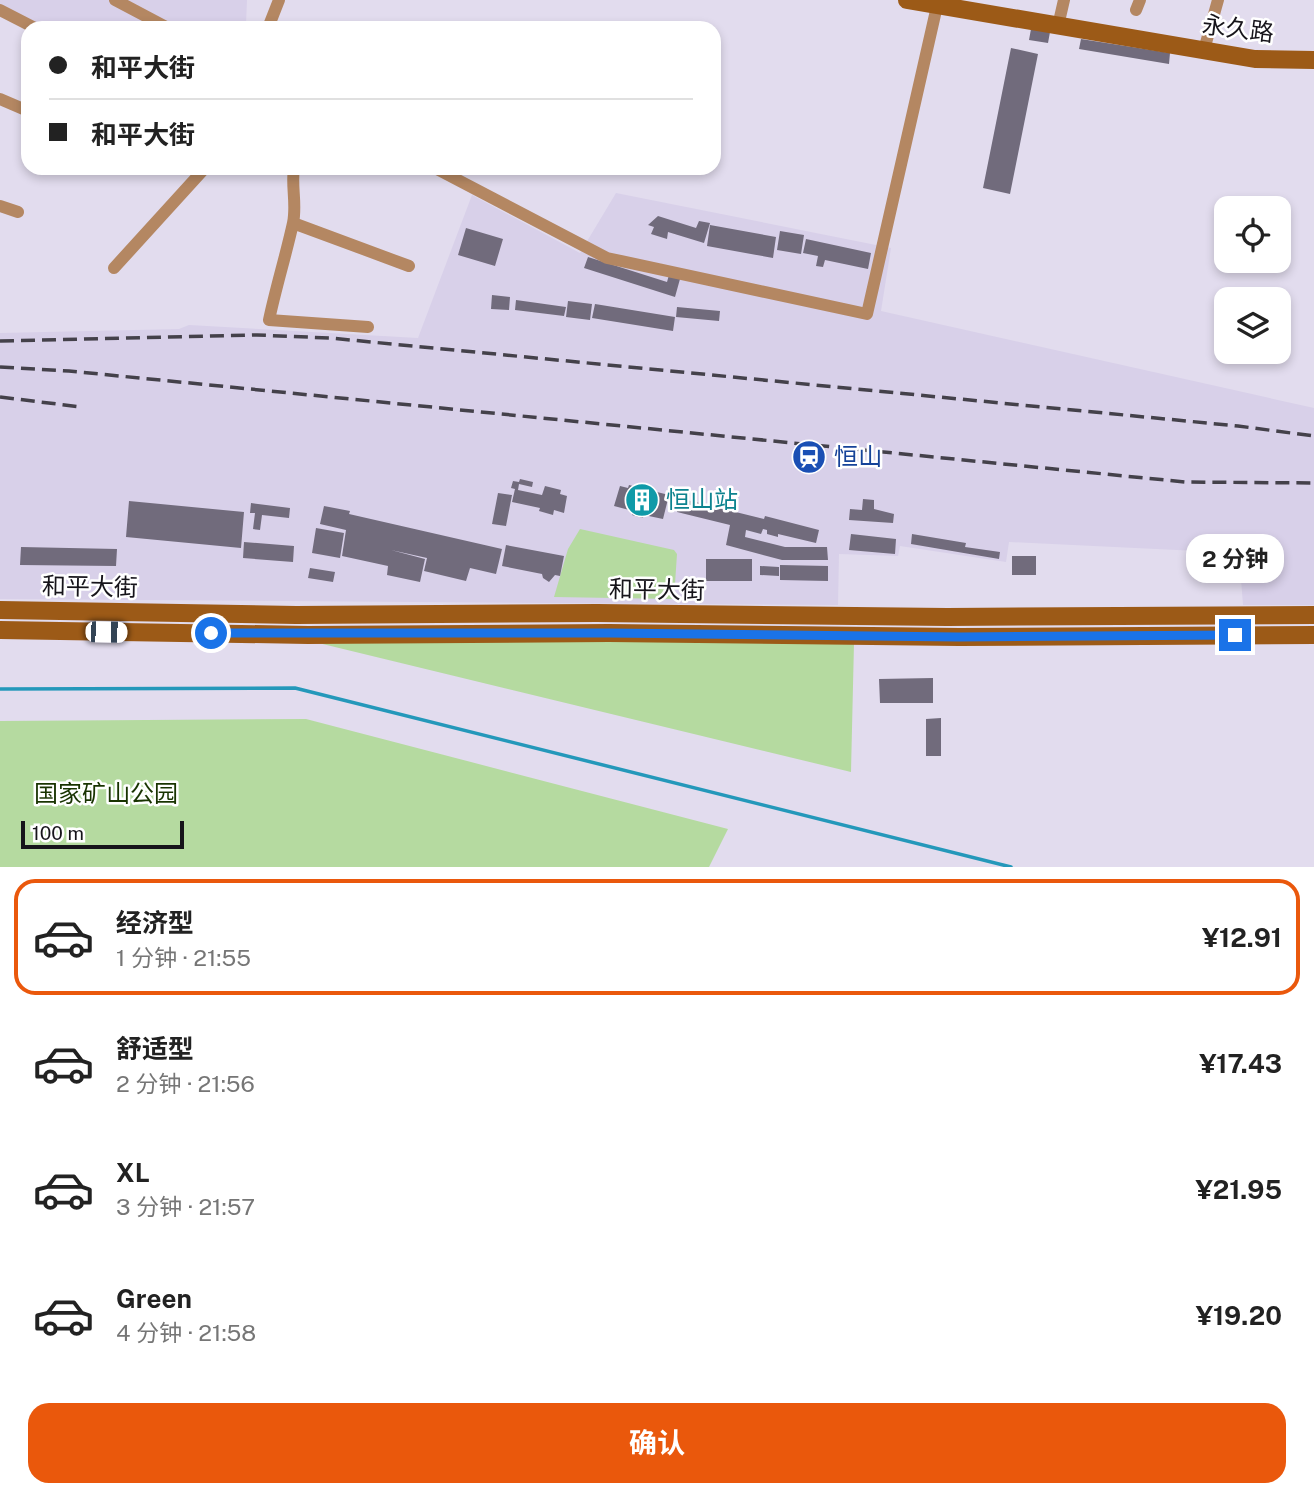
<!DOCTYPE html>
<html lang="zh">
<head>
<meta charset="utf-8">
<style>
  :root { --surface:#fff; --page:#f6f6f6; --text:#222; --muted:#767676; --line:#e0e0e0; --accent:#ea580c }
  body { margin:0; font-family:"Public Sans","Noto Sans SC",sans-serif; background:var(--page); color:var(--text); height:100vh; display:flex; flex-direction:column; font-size:26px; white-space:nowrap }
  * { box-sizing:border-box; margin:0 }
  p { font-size:23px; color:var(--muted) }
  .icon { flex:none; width:38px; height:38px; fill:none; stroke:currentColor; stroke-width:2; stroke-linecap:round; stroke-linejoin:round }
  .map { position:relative; height:867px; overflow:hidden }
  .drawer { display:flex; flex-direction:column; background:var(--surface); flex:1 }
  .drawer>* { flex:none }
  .top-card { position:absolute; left:21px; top:21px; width:700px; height:154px; border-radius:21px; box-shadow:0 4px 10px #0003; display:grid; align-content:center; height:154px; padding:0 28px; background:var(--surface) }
  .buttons { position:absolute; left:1214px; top:196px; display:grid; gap:14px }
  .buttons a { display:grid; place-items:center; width:77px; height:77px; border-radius:14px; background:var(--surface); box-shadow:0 4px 10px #0003; font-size:35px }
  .scale { position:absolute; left:21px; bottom:18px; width:163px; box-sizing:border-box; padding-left:7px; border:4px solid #16141a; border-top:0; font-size:19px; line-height:24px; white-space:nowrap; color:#16141a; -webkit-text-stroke:5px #fff; paint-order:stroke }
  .end { position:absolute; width:32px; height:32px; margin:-16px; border:9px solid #1a73e8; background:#fff; box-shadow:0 0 0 4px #fff }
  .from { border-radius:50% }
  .bubble { position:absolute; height:49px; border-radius:21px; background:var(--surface); box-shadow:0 4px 10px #0003; font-size:23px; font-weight:700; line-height:49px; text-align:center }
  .car { position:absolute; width:21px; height:42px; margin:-21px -10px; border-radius:9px; box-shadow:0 0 5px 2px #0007; background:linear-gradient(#fff 24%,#345 0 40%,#fff 0 76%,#345 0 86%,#fff 0) }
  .top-card b { display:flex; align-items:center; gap:24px; height:66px; font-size:26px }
  .top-card b+b { border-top:2px solid var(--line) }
  .top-card i { width:18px; height:18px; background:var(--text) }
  ul { padding:12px 0 0; list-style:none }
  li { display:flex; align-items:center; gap:21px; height:116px; margin:0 14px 10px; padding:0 14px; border:4px solid transparent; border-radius:21px }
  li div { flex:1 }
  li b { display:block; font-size:26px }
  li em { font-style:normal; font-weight:700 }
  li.selected { border-color:var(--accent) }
  li>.icon { width:63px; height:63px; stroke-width:1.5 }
  .primary-button { display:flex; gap:14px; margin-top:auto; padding:14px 28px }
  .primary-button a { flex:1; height:80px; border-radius:21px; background:var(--accent); color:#fff; font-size:28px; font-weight:700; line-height:80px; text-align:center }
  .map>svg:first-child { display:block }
  .built { fill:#d8d0e9 }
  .green { fill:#b5daa0 }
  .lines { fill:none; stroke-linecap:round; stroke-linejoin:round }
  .stream { stroke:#2498ba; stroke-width:3.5 }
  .building { fill:#716b7c }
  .street { stroke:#b48762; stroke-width:12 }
  .secondary { stroke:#9c5a17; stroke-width:18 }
  .rail { stroke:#44414a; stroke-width:3.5; stroke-dasharray:14 7; stroke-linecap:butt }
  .route { stroke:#1a73e8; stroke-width:9 }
  .labels { text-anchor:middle; stroke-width:5; stroke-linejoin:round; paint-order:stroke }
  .street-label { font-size:24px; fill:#16141a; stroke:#fff }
  .transit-label { font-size:24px; fill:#164399; stroke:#fff; text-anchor:start }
  .culture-label { font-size:24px; fill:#0d838f; stroke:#fff; text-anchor:start }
  .park-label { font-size:24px; fill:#183300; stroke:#fff }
</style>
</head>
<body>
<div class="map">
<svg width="1314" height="867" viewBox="0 0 1314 867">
  <rect width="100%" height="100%" fill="#e2dcee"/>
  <!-- built -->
  <path class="built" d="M0,0H247L246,24L245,28H33L0,13Z
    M616,193L891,248L881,311L1314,408V605H1243L1239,553L1009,542L1006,562L900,546L898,556L839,554L838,605L0,599V333L179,329L189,325L418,338L472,195L580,253Z"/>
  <!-- green -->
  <path class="green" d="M580,529L674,550L677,554L674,599L554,597L568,549Z
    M302,639L854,643L851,772Z
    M306,719L728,829L709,867H0V721Z"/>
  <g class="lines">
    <!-- stream -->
    <path class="stream" d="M0,689L295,688L1011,867"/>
  </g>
  <!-- building -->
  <path class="building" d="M1031,29L1050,32L1048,43L1029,40Z
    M1081,39L1170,53L1169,64L1079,49Z
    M1011,48L1038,54L1010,194L983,188Z
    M658,216L696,228L699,221L710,223L704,243L668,232L667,239L651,234L654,227L648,225Z
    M710,225L776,237L773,258L707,246Z
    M466,228L503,239L495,266L458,255Z
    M780,231L804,235L801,254L777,250Z
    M806,239L871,253L868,269L825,260L823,267L816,266L818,256L803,253Z
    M588,257L667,282L669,275L680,279L675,297L584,268Z
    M492,295L510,297L509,310L491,309Z
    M516,300L566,307L564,316L515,310Z
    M568,301L592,304L590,320L566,317Z
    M595,304L675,317L673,331L592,318Z
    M677,307L720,311L719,321L676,317Z
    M520,479L533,482L532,487L519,484L518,490L542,495L545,486L561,490L560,494L567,496L564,513L554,510L553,515L539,511L540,508L512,502L515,489L511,488L513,481L519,482Z
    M629,485L669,495L663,519L644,515L643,518L632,515L633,511L614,506L620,486L628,488Z
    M498,493L512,495L506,526L492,524Z
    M679,498L764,519L765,516L819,530L816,543L778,534V537L767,534V530L763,529L761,534L746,530L745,537L785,547H827L828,560H782L726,545L730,525L677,512Z
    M863,499L874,500V509L894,514L893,523L849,520L850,509L862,510Z
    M129,501L244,512L241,548L126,537Z
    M251,503L290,508L289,518L262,515L260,530L253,529L255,513H250Z
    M324,506L350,511L349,514L502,549L496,574L470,568L466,581L424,571L427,558L391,550L425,559L420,582L387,575L388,566L342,556L346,530L320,524Z
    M316,528L344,533L340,558L312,553Z
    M851,534L896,539L895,554L849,550Z
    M912,534L966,543L965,547L1000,552L999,559L911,544Z
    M244,542L294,546L293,562L243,558Z
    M506,545L564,556L560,576L555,575L549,582L543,578L542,574L502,566Z
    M21,547L117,549L116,566L20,565Z
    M1012,556H1036V575H1012Z
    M706,559H752V581H706Z
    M780,565L828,566V581L780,580Z
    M760,566L779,567V576L760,575Z
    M310,568L335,572L333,582L308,578Z
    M933,678V703H880L879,679Z
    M941,718V756H926V719Z"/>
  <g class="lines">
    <!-- street -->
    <path class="street" d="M115,0L168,28
      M0,10L35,28
      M1136,10L1140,0
      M1058,26L1064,0
      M268,28L279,0
      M1204,50L1218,0
      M0,99L28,111
      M294,168C291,186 297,204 293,223C286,255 276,287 269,320L368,327
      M435,168L607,258L867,314L937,6
      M0,206L18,212
      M293,223L409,266
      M114,268L205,168"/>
    <!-- secondary -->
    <path class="secondary" d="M907,0L1255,59L1314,60
      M0,610L296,615L597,613L947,617L1314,615
      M0,630L308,635L609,633L959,637L1314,635"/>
    <!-- rail -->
    <path class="rail" d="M0,341L257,335L330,338L1238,426L1314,436
      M0,367L69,371L1185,482L1314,483
      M0,397L81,407"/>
  </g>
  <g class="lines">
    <!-- route -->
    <path class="route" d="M211,633H609L959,637L1235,635"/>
  </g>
  <!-- icons -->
  <defs>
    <g id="station-disc" transform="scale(1.75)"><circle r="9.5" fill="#1a4fb4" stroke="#fff"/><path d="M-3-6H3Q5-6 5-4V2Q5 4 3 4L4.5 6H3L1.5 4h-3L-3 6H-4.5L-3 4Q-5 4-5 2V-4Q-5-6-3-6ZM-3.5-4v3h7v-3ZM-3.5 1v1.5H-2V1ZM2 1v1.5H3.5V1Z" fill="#fff"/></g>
    <g id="building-disc" transform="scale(1.75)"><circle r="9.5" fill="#0f9aa8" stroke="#fff"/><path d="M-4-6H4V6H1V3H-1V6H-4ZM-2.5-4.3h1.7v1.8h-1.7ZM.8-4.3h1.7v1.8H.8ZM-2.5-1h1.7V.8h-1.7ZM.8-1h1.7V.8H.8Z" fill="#fff"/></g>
  </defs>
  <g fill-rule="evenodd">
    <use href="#station-disc" x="809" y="457"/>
    <use href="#building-disc" x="642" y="500"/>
  </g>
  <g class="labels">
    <!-- street labels -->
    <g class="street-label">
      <text transform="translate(1238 29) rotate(7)" y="8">永久路</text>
      <text transform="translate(90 587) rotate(1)" y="8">和平大街</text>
      <text transform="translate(657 590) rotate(1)" y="8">和平大街</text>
    </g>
    <!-- transit labels -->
    <g class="transit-label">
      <text x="834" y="465">恒山</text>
    </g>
    <!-- culture labels -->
    <g class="culture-label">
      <text x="666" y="508">恒山站</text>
    </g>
    <!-- park labels -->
    <g class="park-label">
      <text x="106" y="802">国家矿山公园</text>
    </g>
  </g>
</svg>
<div class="buttons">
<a><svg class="icon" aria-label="locate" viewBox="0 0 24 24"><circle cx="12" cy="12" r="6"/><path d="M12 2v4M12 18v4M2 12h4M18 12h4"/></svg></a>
<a><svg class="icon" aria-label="layers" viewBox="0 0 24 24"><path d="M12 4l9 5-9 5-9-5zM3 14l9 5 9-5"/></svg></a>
</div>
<div class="scale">100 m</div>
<i class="end from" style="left:211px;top:633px"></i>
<i class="end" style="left:1235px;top:635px"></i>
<div class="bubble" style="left:1186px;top:534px;width:98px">2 分钟</div>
<i class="car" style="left:106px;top:632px;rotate:91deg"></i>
<div class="top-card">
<b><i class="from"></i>和平大街</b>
<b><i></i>和平大街</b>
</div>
</div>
<section class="drawer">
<ul>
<li class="selected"><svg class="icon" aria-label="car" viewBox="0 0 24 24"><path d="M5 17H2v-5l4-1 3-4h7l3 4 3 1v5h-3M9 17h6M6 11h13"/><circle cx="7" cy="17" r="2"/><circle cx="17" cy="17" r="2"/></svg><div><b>经济型</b><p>1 分钟 · 21:55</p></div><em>¥12.91</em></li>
<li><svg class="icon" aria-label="car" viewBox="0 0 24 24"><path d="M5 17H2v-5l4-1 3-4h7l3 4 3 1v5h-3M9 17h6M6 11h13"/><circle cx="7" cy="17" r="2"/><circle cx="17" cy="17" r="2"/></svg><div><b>舒适型</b><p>2 分钟 · 21:56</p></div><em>¥17.43</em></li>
<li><svg class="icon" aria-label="car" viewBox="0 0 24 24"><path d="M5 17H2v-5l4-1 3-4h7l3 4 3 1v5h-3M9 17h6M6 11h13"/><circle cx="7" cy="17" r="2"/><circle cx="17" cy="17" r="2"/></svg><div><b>XL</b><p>3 分钟 · 21:57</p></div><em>¥21.95</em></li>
<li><svg class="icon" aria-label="car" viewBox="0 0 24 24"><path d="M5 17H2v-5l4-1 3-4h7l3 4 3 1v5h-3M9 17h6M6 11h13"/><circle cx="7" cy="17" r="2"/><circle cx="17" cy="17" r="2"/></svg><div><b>Green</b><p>4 分钟 · 21:58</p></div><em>¥19.20</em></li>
</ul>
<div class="primary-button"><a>确认</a></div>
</section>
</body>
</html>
